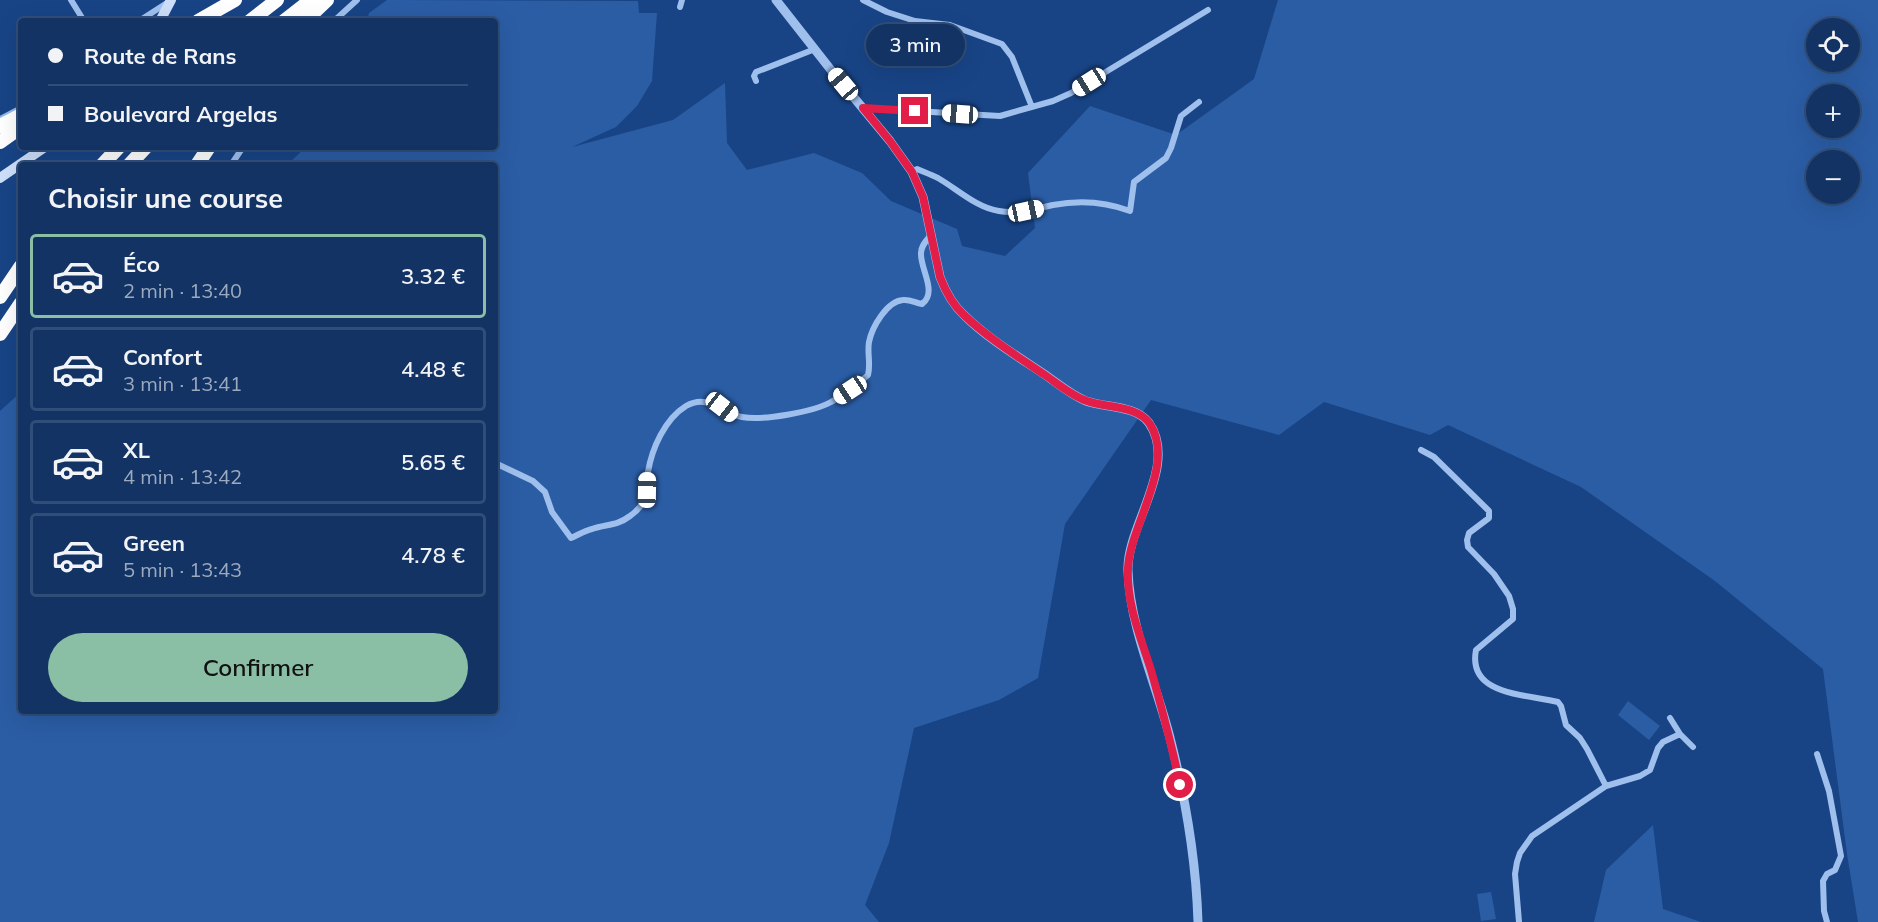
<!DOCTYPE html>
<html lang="fr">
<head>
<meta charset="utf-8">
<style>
  :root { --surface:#123364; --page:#1f3f6d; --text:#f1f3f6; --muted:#9caabf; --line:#314e78; --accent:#8abfa5 }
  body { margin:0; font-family:Mulish,sans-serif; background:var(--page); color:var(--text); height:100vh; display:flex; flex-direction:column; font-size:22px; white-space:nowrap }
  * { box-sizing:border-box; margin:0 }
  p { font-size:20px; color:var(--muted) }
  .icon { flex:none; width:33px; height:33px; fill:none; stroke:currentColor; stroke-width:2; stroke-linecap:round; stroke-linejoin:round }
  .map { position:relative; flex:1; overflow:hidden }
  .details { position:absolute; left:18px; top:162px; width:480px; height:552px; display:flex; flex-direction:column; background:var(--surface); border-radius:6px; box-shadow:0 6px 24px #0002,0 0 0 2px var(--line) }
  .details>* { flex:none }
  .top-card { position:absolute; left:18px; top:18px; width:480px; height:132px; border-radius:6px; box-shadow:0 6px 24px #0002,0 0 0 2px var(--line); display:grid; align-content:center; height:132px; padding:0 30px; background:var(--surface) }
  .tools { position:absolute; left:1806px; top:18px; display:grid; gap:12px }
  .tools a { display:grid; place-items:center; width:54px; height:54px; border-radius:50%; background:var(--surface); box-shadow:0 6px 24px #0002,0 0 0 2px var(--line); font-size:30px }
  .end { position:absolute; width:27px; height:27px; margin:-14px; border:8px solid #e11d48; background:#fff; box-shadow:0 0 0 3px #fff }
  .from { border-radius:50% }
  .bubble { position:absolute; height:42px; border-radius:21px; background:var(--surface); box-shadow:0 6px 24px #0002,0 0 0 2px var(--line); font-size:20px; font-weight:600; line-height:42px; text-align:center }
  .car { position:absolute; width:18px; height:36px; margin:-18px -9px; border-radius:8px; box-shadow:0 0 4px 2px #0007; background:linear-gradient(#fff 24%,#345 0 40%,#fff 0 76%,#345 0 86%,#fff 0) }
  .top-card b { display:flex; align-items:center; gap:21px; height:57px; font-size:22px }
  .top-card b+b { border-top:2px solid var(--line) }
  .top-card i { width:15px; height:15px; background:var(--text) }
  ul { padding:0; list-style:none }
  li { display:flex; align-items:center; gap:18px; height:84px; margin:0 12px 9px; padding:0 18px; border:3px solid var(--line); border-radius:6px }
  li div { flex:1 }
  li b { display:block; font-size:22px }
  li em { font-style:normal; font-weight:600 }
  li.on { border-color:var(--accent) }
  li>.icon { width:54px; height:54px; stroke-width:1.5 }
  h2 { padding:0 30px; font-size:27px; line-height:72px }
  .action { display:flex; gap:12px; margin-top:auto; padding:12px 30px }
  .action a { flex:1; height:69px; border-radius:36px; background:var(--accent); color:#111; font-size:24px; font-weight:600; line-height:69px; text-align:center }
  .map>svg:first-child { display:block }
  .green { fill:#2b5da5; fill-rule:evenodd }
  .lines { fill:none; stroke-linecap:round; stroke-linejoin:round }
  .stream { stroke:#91b9ef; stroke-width:2 }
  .minor { stroke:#9fbfed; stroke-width:6 }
  .tertiary { stroke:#9fbfed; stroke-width:9 }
  .secondary { stroke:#ccdef9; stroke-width:10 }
  .motorway { stroke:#fff; stroke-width:14 }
  .route { stroke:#e11d48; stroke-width:8 }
</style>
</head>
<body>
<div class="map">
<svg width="1878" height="922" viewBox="0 0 1878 922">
  <rect width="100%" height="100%" fill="#184486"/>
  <!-- green -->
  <path class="green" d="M387,0L638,1L639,13H657L652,81L637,106L616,127L572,147L673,120L725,83L727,143L747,170L814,153L862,173L891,201L957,229L962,246L1005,256L1035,228L1028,173L1090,106L1176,135L1254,79L1278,0H1878V922H1858L1847,854L1823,669L1715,581L1581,487L1448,425L1430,435L1324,402L1279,435L1151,400L1065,524L1038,678L999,700L914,728L889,843L865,905L879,922H0V411L21,392V711H495V165H287L306,147H495V21H367L369,13ZM1816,28H1850V62H1816ZM1816,94H1850V128H1816ZM1816,160H1850V194H1816Z
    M1628,701L1660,726L1649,740L1618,715Z
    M1653,825L1663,909L1701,922H1594L1606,870Z
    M1491,892L1496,919L1481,921L1477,894Z"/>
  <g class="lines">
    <!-- stream -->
    <path class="stream" d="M0,117L21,106"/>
    <!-- minor -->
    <path class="minor" d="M71,0L84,21
      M863,0L887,12L915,21L950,25L1002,44L1012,57L1032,107
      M680,7L682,0
      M139,21L167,3
      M334,21L357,0
      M756,81L754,76L756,72L815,49
      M863,108L1000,116L1053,101L1071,93L1208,10
      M231,165L243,147
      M912,172L917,169C924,172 932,175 938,178C957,189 977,208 999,211C1017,214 1036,209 1053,205C1079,200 1106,202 1130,211L1134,182L1166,158L1171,148L1181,116L1199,102
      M1421,450L1434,457L1489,511V518L1469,533L1467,540L1468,547L1494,574L1509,596L1513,609V619L1476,650C1467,696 1527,694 1558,702L1561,706L1566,725L1580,738L1587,749L1606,786
      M495,463L533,481L545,492L552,512L571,538C578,535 584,531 592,529C606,524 617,526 630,516C649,503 645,491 648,472C652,448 665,419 686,406C709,393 722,414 742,417C762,421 813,412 831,402C845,395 856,385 868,375C871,364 867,353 869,342C872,327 887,301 903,300C910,299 915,303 922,304C938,292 920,269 921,253C921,246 926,241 930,236
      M1670,718L1680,734L1693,747
      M1817,754L1829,791L1841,856L1835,870L1827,874L1823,881L1824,911L1827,922
      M1519,922L1515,874L1517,862L1520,853L1532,836L1606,786L1640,776L1650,770L1658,748L1663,742L1680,734"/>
    <!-- tertiary -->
    <path class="tertiary" d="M776,0L831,70L890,141L912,172L923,197L940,277C945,290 954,306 964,315C987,338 1017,356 1044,374C1057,383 1071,395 1086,401C1106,408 1136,405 1149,423C1179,466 1126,526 1128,571C1130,627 1155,681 1169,734C1185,795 1196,859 1198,922"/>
    <!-- secondary -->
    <path class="secondary" d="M160,21L171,0
      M0,178L45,147"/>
    <!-- motorway -->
    <path class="motorway" d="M198,21L235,0
      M250,21L277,0
      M284,21L311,0
      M305,21L327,0
      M0,126L21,115
      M0,142L21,127
      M102,165L119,147
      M129,165L146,147
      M197,165L209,147
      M0,297L21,266
      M0,334L21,303"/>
  </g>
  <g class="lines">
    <!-- route -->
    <path class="route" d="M915,111L863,108L890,141L912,172L923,197L940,277C945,290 954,306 964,315C988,338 1017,356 1045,375C1058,384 1072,396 1087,401C1106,408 1137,405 1150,424C1176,465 1130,525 1128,568C1126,603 1141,638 1151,670C1162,709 1172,746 1180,785"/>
  </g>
</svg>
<div class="tools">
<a><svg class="icon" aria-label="locate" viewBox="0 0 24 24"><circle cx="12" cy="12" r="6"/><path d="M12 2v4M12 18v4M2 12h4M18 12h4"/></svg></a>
<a>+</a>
<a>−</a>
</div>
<i class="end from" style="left:1180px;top:785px"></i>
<i class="end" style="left:915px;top:111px"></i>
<div class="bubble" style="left:866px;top:24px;width:99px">3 min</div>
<i class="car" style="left:1089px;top:82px;rotate:238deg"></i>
<i class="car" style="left:843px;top:84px;rotate:320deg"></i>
<i class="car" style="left:960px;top:114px;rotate:274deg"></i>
<i class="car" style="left:1026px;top:211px;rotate:78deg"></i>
<i class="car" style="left:850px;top:390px;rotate:237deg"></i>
<i class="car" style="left:722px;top:407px;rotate:128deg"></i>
<i class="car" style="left:647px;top:490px;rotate:1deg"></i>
<div class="top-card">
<b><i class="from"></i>Route de Rans</b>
<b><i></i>Boulevard Argelas</b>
</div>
<section class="details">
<h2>Choisir une course</h2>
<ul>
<li class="on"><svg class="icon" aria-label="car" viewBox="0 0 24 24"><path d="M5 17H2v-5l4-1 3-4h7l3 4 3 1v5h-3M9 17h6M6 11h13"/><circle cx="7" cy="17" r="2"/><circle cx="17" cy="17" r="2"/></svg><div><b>Éco</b><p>2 min · 13:40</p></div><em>3.32 €</em></li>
<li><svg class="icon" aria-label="car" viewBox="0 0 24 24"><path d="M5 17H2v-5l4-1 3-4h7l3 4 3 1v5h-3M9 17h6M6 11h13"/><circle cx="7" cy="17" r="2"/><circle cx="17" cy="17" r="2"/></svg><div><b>Confort</b><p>3 min · 13:41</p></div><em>4.48 €</em></li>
<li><svg class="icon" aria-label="car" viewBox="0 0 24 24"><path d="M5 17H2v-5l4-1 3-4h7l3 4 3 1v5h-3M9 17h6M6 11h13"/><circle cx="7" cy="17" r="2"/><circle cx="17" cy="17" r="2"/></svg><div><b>XL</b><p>4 min · 13:42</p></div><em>5.65 €</em></li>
<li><svg class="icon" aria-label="car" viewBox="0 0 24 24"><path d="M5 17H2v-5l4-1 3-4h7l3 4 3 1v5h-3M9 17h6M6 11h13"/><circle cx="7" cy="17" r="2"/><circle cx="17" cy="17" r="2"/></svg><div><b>Green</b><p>5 min · 13:43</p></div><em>4.78 €</em></li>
</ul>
<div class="action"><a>Confirmer</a></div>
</section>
</div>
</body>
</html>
